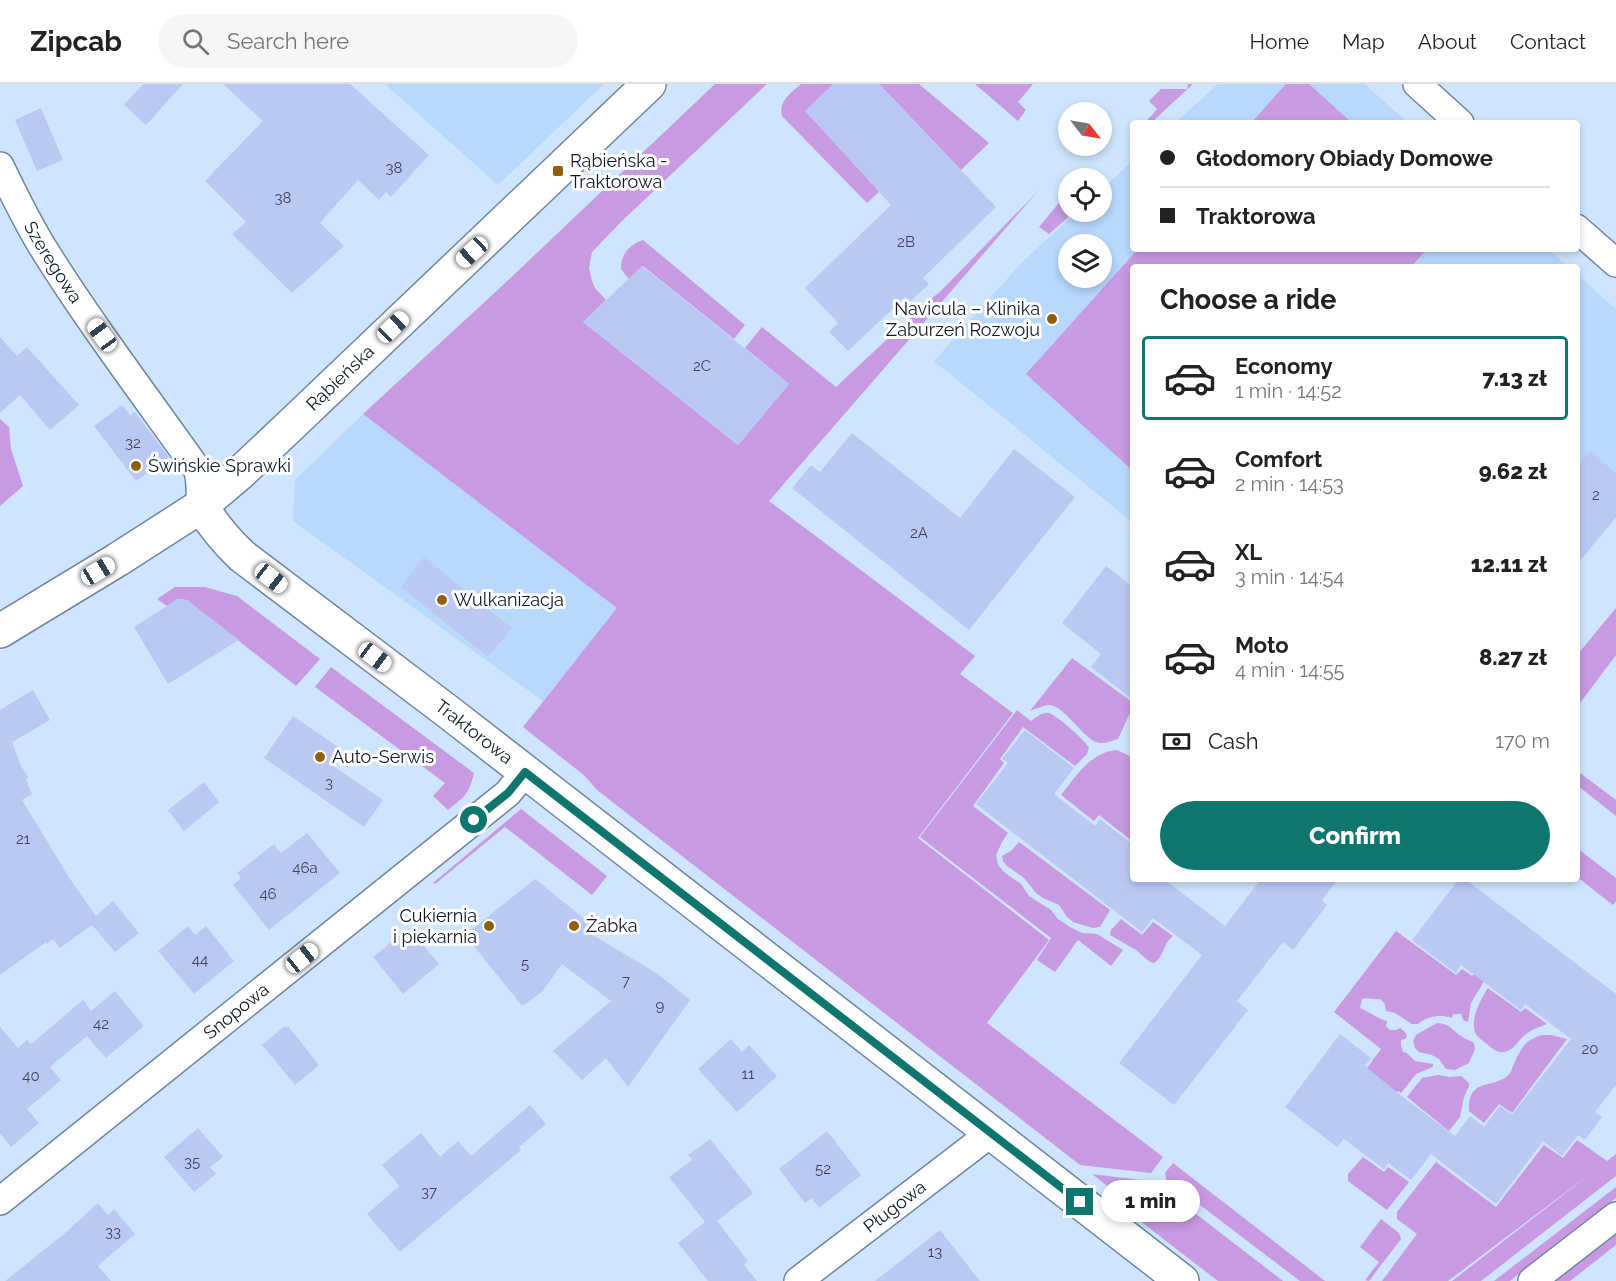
<!DOCTYPE html>
<html lang="en">
<head>
<meta charset="utf-8">
<style>
  :root { --surface:#fff; --page:#f6f6f6; --text:#222; --muted:#767676; --line:#e0e0e0; --accent:#0f766e }
  body { margin:0; font-family:Raleway,sans-serif; background:var(--page); color:var(--text); height:100vh; display:flex; flex-direction:column; font-size:22px; white-space:nowrap }
  * { box-sizing:border-box; margin:0 }
  p { font-size:20px; color:var(--muted) }
  .icon { flex:none; width:33px; height:33px; fill:none; stroke:currentColor; stroke-width:2; stroke-linecap:round; stroke-linejoin:round }
  .map { position:relative; flex:1; overflow:hidden }
  .side { position:absolute; left:1130px; top:180px; width:450px; height:618px; display:flex; flex-direction:column; background:var(--surface); border-radius:6px; box-shadow:0 3px 9px #0003 }
  .side>* { flex:none }
  .top-card { position:absolute; left:1130px; top:36px; width:450px; height:132px; border-radius:6px; box-shadow:0 3px 9px #0003; display:grid; align-content:center; height:132px; padding:0 30px; background:var(--surface) }
  .needle { width:39px; rotate:121deg }
  .buttons { position:absolute; left:1058px; top:18px; display:grid; gap:12px }
  .buttons a { display:grid; place-items:center; width:54px; height:54px; border-radius:50%; background:var(--surface); box-shadow:0 3px 9px #0003; font-size:30px }
  .end { position:absolute; width:27px; height:27px; margin:-14px; border:8px solid #0f766e; background:#fff; box-shadow:0 0 0 3px #fff }
  .from { border-radius:50% }
  .bubble { position:absolute; height:42px; border-radius:21px; background:var(--surface); box-shadow:0 3px 9px #0003; font-size:20px; font-weight:800; line-height:42px; text-align:center }
  .car { position:absolute; width:18px; height:36px; margin:-18px -9px; border-radius:8px; box-shadow:0 0 4px 2px #0007; background:linear-gradient(#fff 24%,#345 0 40%,#fff 0 76%,#345 0 86%,#fff 0) }
  .top-card b { display:flex; align-items:center; gap:21px; height:57px; font-size:22px }
  .top-card b+b { border-top:2px solid var(--line) }
  .top-card i { width:15px; height:15px; background:var(--text) }
  ul { padding:0; list-style:none }
  li { display:flex; align-items:center; gap:18px; height:84px; margin:0 12px 9px; padding:0 18px; border:3px solid transparent; border-radius:6px }
  li div { flex:1 }
  li b { display:block; font-size:22px }
  li em { font-style:normal; font-weight:800 }
  li.active { border-color:var(--accent) }
  li>.icon { width:54px; height:54px; stroke-width:1.5 }
  h2 { padding:0 30px; font-size:27px; line-height:72px }
  .pay { display:flex; align-items:center; gap:15px; height:66px; padding:0 30px; font-size:22px }
  .pay p { margin-inline-start:auto }
  .primary-button { display:flex; gap:12px; margin-top:auto; padding:12px 30px }
  .primary-button a { flex:1; height:69px; border-radius:36px; background:var(--accent); color:#fff; font-size:24px; font-weight:800; line-height:69px; text-align:center }
  header { display:flex; align-items:center; gap:36px; box-sizing:border-box; height:84px; padding:0 30px; background:var(--surface); border-bottom:2px solid var(--line) }
  header strong { font-size:28px }
  nav { display:flex; gap:33px; margin-inline-start:auto; font-size:21px }
  .search { width:420px; height:54px; background:var(--page); display:flex; align-items:center; gap:15px; box-sizing:border-box; padding:0 21px; border-radius:33px; color:var(--muted); font-size:22px }
  .map>svg:first-child { display:block }
  .built { fill:#b9d8fe; fill-rule:evenodd }
  .green { fill:#c79ae1 }
  .building { fill:#bcc8f4 }
  .lines { fill:none; stroke-linecap:round; stroke-linejoin:round }
  .street-casing { stroke:#6e86a2; stroke-width:30 }
  .secondary-casing { stroke:#6e86a2; stroke-width:36 }
  .street { stroke:#fff; stroke-width:27 }
  .secondary { stroke:#fff; stroke-width:33 }
  .route { stroke:#0f766e; stroke-width:8 }
  .poi-dot { fill:#90600d; stroke:#fff; stroke-width:2 }
  .labels { text-anchor:middle; stroke-width:6; stroke-linejoin:round; paint-order:stroke }
  .number-label { font-size:15px; fill:#3c4659 }
  .poi-label { font-size:18px; fill:#111a25; stroke:#fff; text-anchor:start }
  .street-label { font-size:18px; fill:#111a25; stroke:#fff }
</style>
</head>
<body>
<header>
<strong>Zipcab</strong>
<div class="search"><svg class="icon" aria-label="search" viewBox="0 0 24 24"><circle cx="10" cy="10" r="6"/><path d="M15 15l6 6"/></svg>Search here</div>
<nav><a>Home</a><a>Map</a><a>About</a><a>Contact</a></nav>
</header>
<div class="map">
<svg width="1616" height="1197" viewBox="0 0 1616 1197">
  <rect width="100%" height="100%" fill="#cfe4fd"/>
  <!-- built -->
  <path class="built" d="M385,0H604L498,101Z
    M1218,0H1365L1408,39H1175Z
    M1132,77V165H1548L1569,183H1132V438L934,277L1022,178L1077,128H1101V106ZM1068,160H1101V194H1068Z
    M1576,190L1616,225V433L1577,481Z
    M363,330L618,524L543,617L293,437L295,396Z"/>
  <!-- green -->
  <path class="green" d="M715,0H767L622,137L592,168L589,184L592,197L595,204L606,216L583,238L738,361L789,300L745,264L762,243L836,303L929,216L940,208L1038,107L769,417L975,572L960,590L1013,629L918,754L1049,856L987,939L1163,1073L1151,1089L1080,1081L597,706L585,692L523,643L617,524L363,330L502,202Z
    M801,0H833L879,108L867,119L782,32C778,17 791,9 801,0Z
    M879,0H919L989,59L961,86Z
    M975,0H1033L1018,18L1026,26L1018,37Z
    M1188,0H1193L1151,39H1145L1157,25L1149,17L1161,5H1187Z
    M1286,0H1309L1352,39H1251Z
    M1068,108V128H1074L1049,150L1039,143Z
    M643,156L745,241L734,255L643,182L629,195L621,185C621,170 629,161 643,156Z
    M1138,165H1427L1411,183H1132V386L1026,290Z
    M0,335L9,343L11,365L23,402L0,422Z
    M175,503H205L237,512L320,575L296,602L187,516L178,515L167,522L157,515Z
    M1616,524V571L1577,623V571Z
    M1072,574L1132,618V627L1129,631L1118,655C1111,657 1103,661 1096,658C1080,651 1064,621 1048,621C1042,622 1035,625 1030,627Z
    M331,583L474,689C469,711 464,713 448,726L433,712L445,699L315,603Z
    M1017,626L1031,637C1037,633 1042,628 1049,629C1055,630 1086,657 1089,664L1087,670L1075,682L1023,643L1000,675L1004,679L973,722L1008,749L1002,758L996,771L998,781L1005,789L1021,800L1029,812L1051,826L1058,835L1070,843L1082,849L1097,850L1123,866L1111,882L1078,856L1055,888L1037,876L1051,854L920,753Z
    M1117,666L1132,673V757L1099,731L1094,737L1061,711C1076,692 1091,668 1117,666Z
    M1576,686L1616,716V732L1577,701Z
    M521,725L607,792L592,811L505,743L435,800L433,799Z
    M1019,758L1110,826L1100,843L1093,844L1073,838L1067,833L1059,821L1043,814L1036,809L1024,794L1007,782L1003,777L1002,772L1011,767Z
    M1577,764L1616,794V817L1613,821L1577,793Z
    M1121,835L1142,851L1153,838L1173,852C1163,859 1164,873 1154,879L1150,878L1136,866L1110,851L1111,846Z
    M1396,847L1456,891L1462,885L1472,892L1477,887L1486,894L1471,919L1468,938L1463,936L1461,930H1453L1452,934C1440,930 1428,932 1418,940H1412L1395,929L1386,927L1385,920L1380,915C1372,916 1370,913 1362,915L1360,924C1370,928 1376,934 1387,937L1386,942L1390,946H1396L1400,944L1405,948L1407,952L1405,955L1401,956V961L1403,968L1407,969L1415,977L1433,980V983L1416,990L1401,1009L1398,1007L1395,1011L1365,987L1381,965L1334,928Z
    M1488,904L1521,928L1525,924L1547,940C1540,943 1532,945 1526,950C1519,955 1514,966 1505,968C1497,969 1493,965 1488,961C1484,957 1477,954 1475,948C1470,934 1481,915 1488,904Z
    M1437,939C1452,940 1453,948 1464,954C1468,956 1471,957 1474,959L1475,965L1469,979L1455,986L1446,985L1439,975L1432,971L1419,968L1415,964L1413,957L1416,951Z
    M1542,951H1551L1567,955L1512,1029L1499,1020L1484,1039L1469,1027C1468,991 1495,1007 1510,989C1512,987 1512,983 1514,980C1521,964 1525,956 1542,951Z
    M1438,991L1450,993L1461,992L1469,999V1002L1464,1013L1460,1033L1449,1047L1407,1013L1422,994Z
    M1577,1056L1607,1077L1616,1070V1092L1481,1197H1452L1598,1084L1448,1197H1382L1417,1150L1397,1135V1128L1436,1078L1496,1123L1544,1061L1563,1074Z
    M1363,1073L1384,1088L1388,1083L1409,1098L1387,1126L1348,1097V1090Z
    M1173,1079L1325,1197H1300L1166,1095L1165,1089Z
    M1092,1090L1148,1097L1130,1120Z
    M1154,1103H1161L1283,1197H1218L1140,1137L1145,1131L1138,1125Z
    M1616,1103V1114L1510,1197H1494Z
    M1381,1135L1399,1149L1401,1155L1369,1197L1365,1196L1379,1178L1360,1163Z
    M1616,1151V1161L1570,1197H1556Z"/>
  <!-- building -->
  <path class="building" d="M143,0H183L146,41L124,21Z
    M223,0H350L429,71L391,113L386,108L379,116L358,96L320,139L344,162L292,209L232,150L246,138L205,97L263,37Z
    M833,0H879L996,123L923,194L929,200L910,218L905,213L848,267L829,248L838,239L805,204L891,121L805,27Z
    M41,24L63,76L37,87L15,36Z
    M642,182L789,300L738,361L583,238Z
    M0,253L17,272L27,263L79,321L50,346L20,311L0,329Z
    M122,321L130,331L135,328L169,373L136,397L94,342Z
    M852,349L960,434L1014,365L1075,413L969,546L792,404L811,381L820,388Z
    M1590,367L1616,389V433L1576,481V384Z
    M424,473L512,544L488,573L401,503Z
    M1106,482L1132,502V615L1091,583L1101,570L1062,539Z
    M178,515L187,516L239,556L168,600L134,543Z
    M33,606L50,636L12,658L21,682L28,693L26,695L32,710L22,716L70,795L96,832L113,817L139,849L115,868L92,841L60,864L53,855L47,860L46,858L0,891V626Z
    M293,632L344,667L333,682L383,716L364,743L264,674Z
    M1025,646L1074,684L1054,710L1095,742L1100,735L1132,760V795H1164L1225,842L1261,795H1338L1322,816L1327,821L1293,866L1283,858L1237,917L1248,926L1174,1021L1119,979L1202,871L1153,834L1142,848L976,720L1008,679L1002,675Z
    M204,698L219,718L184,747L168,726Z
    M307,749L340,789L269,846L233,801L241,794L237,789L274,760L281,769Z
    M535,795L591,840L586,847L658,890L690,916L628,1003L606,974L582,996L553,967L611,917L562,880L542,908L522,922L465,851Z
    M1459,795H1465L1616,910V1001L1595,1028L1602,1033L1585,1056L1578,1051L1562,1072L1543,1057L1496,1120L1431,1070L1411,1096L1388,1079L1384,1085L1344,1055L1337,1063L1285,1023L1340,950L1371,974L1365,982L1403,1013L1455,1052L1470,1032L1484,1043L1500,1022L1512,1031L1571,955L1525,920L1521,926L1461,881L1456,889L1412,856Z
    M188,842L195,851L206,842L234,877L194,910L158,867Z
    M409,844L439,880L403,910L373,873Z
    M115,907L144,942L106,974L87,952L50,983L61,996L27,1025L39,1039L11,1063L0,1049V943L18,964L27,956L31,960L83,916L91,927Z
    M285,942L286,944L288,942L319,981L295,1001L262,961Z
    M731,955L742,968L749,961L777,992L737,1028L698,985Z
    M530,1021L546,1040L519,1063L521,1066L400,1168L367,1130L399,1102L382,1081L421,1049L440,1073L458,1057L471,1072Z
    M198,1044L223,1073L210,1083L216,1090L194,1108L164,1073Z
    M827,1047L861,1091L819,1124L812,1114L805,1119L779,1085Z
    M710,1055L753,1109L717,1137L748,1177L744,1181L757,1197H708L678,1159L705,1138L669,1093L692,1076L688,1071Z
    M98,1119L108,1131L114,1125L135,1150L98,1182L111,1197H5L65,1149Z
    M940,1146L980,1197H875Z"/>
  <g class="lines">
    <!-- street casing -->
    <g class="street-casing">
      <g id="street">
        <path d="M1417,0L1460,39"/>
        <path id="s1" d="M0,82C14,111 28,140 45,167C92,242 146,313 197,385C202,397 199,409 201,422"/>
        <path d="M1576,144L1616,179"/>
        <path id="s2" d="M0,1117L508,709L525,688"/>
        <path id="s3" d="M798,1197L991,1049"/>
        <path d="M1532,1197L1616,1132"/>
      </g>
    </g>
    <!-- secondary casing -->
    <g class="secondary-casing">
      <g id="secondary">
        <path id="s4" d="M201,422C213,441 226,457 242,472L447,627L1182,1197"/>
        <path id="s5" d="M0,547L117,476L201,422L239,390L293,339L649,0"/>
      </g>
    </g>
    <!-- street -->
    <use href="#street" class="street"/>
    <!-- secondary -->
    <use href="#secondary" class="secondary"/>
  </g>
  <g class="lines">
    <!-- route -->
    <path class="route" d="M474,736L508,709L525,688L1080,1118"/>
  </g>
  <!-- markers -->
  <g class="poi-dot">
    <rect x="552" y="81" width="12" height="12" rx="3"/>
    <circle cx="1052" cy="235" r="6"/>
    <circle cx="136" cy="382" r="6"/>
    <circle cx="442" cy="516" r="6"/>
    <circle cx="320" cy="673" r="6"/>
    <circle cx="489" cy="842" r="6"/>
    <circle cx="574" cy="842" r="6"/>
  </g>
  <g class="labels">
    <!-- number labels -->
    <g class="number-label">
      <text x="394" y="89">38</text>
      <text x="283" y="119">38</text>
      <text x="906" y="163">2B</text>
      <text x="702" y="287">2C</text>
      <text x="133" y="364">32</text>
      <text x="1596" y="416">2</text>
      <text x="919" y="454">2A</text>
      <text x="329" y="704">3</text>
      <text x="23" y="760">21</text>
      <text x="305" y="789">46a</text>
      <text x="268" y="815">46</text>
      <text x="200" y="881">44</text>
      <text x="525" y="885">5</text>
      <text x="626" y="902">7</text>
      <text x="660" y="927">9</text>
      <text x="101" y="945">42</text>
      <text x="1590" y="970">20</text>
      <text x="748" y="995">11</text>
      <text x="31" y="997">40</text>
      <text x="192" y="1083">35</text>
      <text x="823" y="1090">52</text>
      <text x="429" y="1113">37</text>
      <text x="113" y="1153">33</text>
      <text x="935" y="1173">13</text>
    </g>
    <!-- poi labels -->
    <g class="poi-label">
      <text x="570" y="83">Rąbieńska -<tspan x="570" dy="21">Traktorowa</tspan></text>
      <text x="1040" y="231" text-anchor="end">Navicula – Klinika<tspan x="1040" dy="21">Zaburzeń Rozwoju</tspan></text>
      <text x="148" y="388">Świńskie Sprawki</text>
      <text x="454" y="522">Wulkanizacja</text>
      <text x="332" y="679">Auto-Serwis</text>
      <text x="477" y="838" text-anchor="end">Cukiernia<tspan x="477" dy="21">i piekarnia</tspan></text>
      <text x="586" y="848">Żabka</text>
    </g>
    <!-- street labels -->
    <g class="street-label">
      <text dy="6" stroke="none"><textPath href="#s1" startOffset="110">Szeregowa</textPath></text>
      <text dy="6" stroke="none"><textPath href="#s5" startOffset="426">Rąbieńska</textPath></text>
      <text dy="6" stroke="none"><textPath href="#s4" startOffset="356">Traktorowa</textPath></text>
      <text dy="6" stroke="none"><textPath href="#s2" startOffset="303">Snopowa</textPath></text>
      <text dy="6" stroke="none"><textPath href="#s3" startOffset="122">Pługowa</textPath></text>
    </g>
  </g>
</svg>
<div class="buttons">
<a><svg class="needle" viewBox="-14 -14 28 28"><path d="M0-13l5 13h-10z" fill="#e53935"/><path d="M0 13l5-13h-10z" fill="#767676"/></svg></a>
<a><svg class="icon" aria-label="locate" viewBox="0 0 24 24"><circle cx="12" cy="12" r="6"/><path d="M12 2v4M12 18v4M2 12h4M18 12h4"/></svg></a>
<a><svg class="icon" aria-label="layers" viewBox="0 0 24 24"><path d="M12 4l9 5-9 5-9-5zM3 14l9 5 9-5"/></svg></a>
</div>
<i class="end from" style="left:474px;top:736px"></i>
<i class="end" style="left:1080px;top:1118px"></i>
<div class="bubble" style="left:1101px;top:1096px;width:99px">1 min</div>
<i class="car" style="left:472px;top:168px;rotate:227deg"></i>
<i class="car" style="left:393px;top:243px;rotate:46deg"></i>
<i class="car" style="left:102px;top:251px;rotate:324deg"></i>
<i class="car" style="left:98px;top:487px;rotate:59deg"></i>
<i class="car" style="left:271px;top:494px;rotate:128deg"></i>
<i class="car" style="left:375px;top:573px;rotate:127deg"></i>
<i class="car" style="left:302px;top:874px;rotate:51deg"></i>
<div class="top-card">
<b><i class="from"></i>Głodomory Obiady Domowe</b>
<b><i></i>Traktorowa</b>
</div>
<section class="side">
<h2>Choose a ride</h2>
<ul>
<li class="active"><svg class="icon" aria-label="car" viewBox="0 0 24 24"><path d="M5 17H2v-5l4-1 3-4h7l3 4 3 1v5h-3M9 17h6M6 11h13"/><circle cx="7" cy="17" r="2"/><circle cx="17" cy="17" r="2"/></svg><div><b>Economy</b><p>1 min · 14:52</p></div><em>7.13 zł</em></li>
<li><svg class="icon" aria-label="car" viewBox="0 0 24 24"><path d="M5 17H2v-5l4-1 3-4h7l3 4 3 1v5h-3M9 17h6M6 11h13"/><circle cx="7" cy="17" r="2"/><circle cx="17" cy="17" r="2"/></svg><div><b>Comfort</b><p>2 min · 14:53</p></div><em>9.62 zł</em></li>
<li><svg class="icon" aria-label="car" viewBox="0 0 24 24"><path d="M5 17H2v-5l4-1 3-4h7l3 4 3 1v5h-3M9 17h6M6 11h13"/><circle cx="7" cy="17" r="2"/><circle cx="17" cy="17" r="2"/></svg><div><b>XL</b><p>3 min · 14:54</p></div><em>12.11 zł</em></li>
<li><svg class="icon" aria-label="car" viewBox="0 0 24 24"><path d="M5 17H2v-5l4-1 3-4h7l3 4 3 1v5h-3M9 17h6M6 11h13"/><circle cx="7" cy="17" r="2"/><circle cx="17" cy="17" r="2"/></svg><div><b>Moto</b><p>4 min · 14:55</p></div><em>8.27 zł</em></li>
</ul>
<div class="pay"><svg class="icon" aria-label="cash" viewBox="0 0 24 24"><path d="M3 7h18v10H3z"/><circle cx="12" cy="12" r="2"/></svg>Cash<p>170 m</p></div>
<div class="primary-button"><a>Confirm</a></div>
</section>
</div>
</body>
</html>
